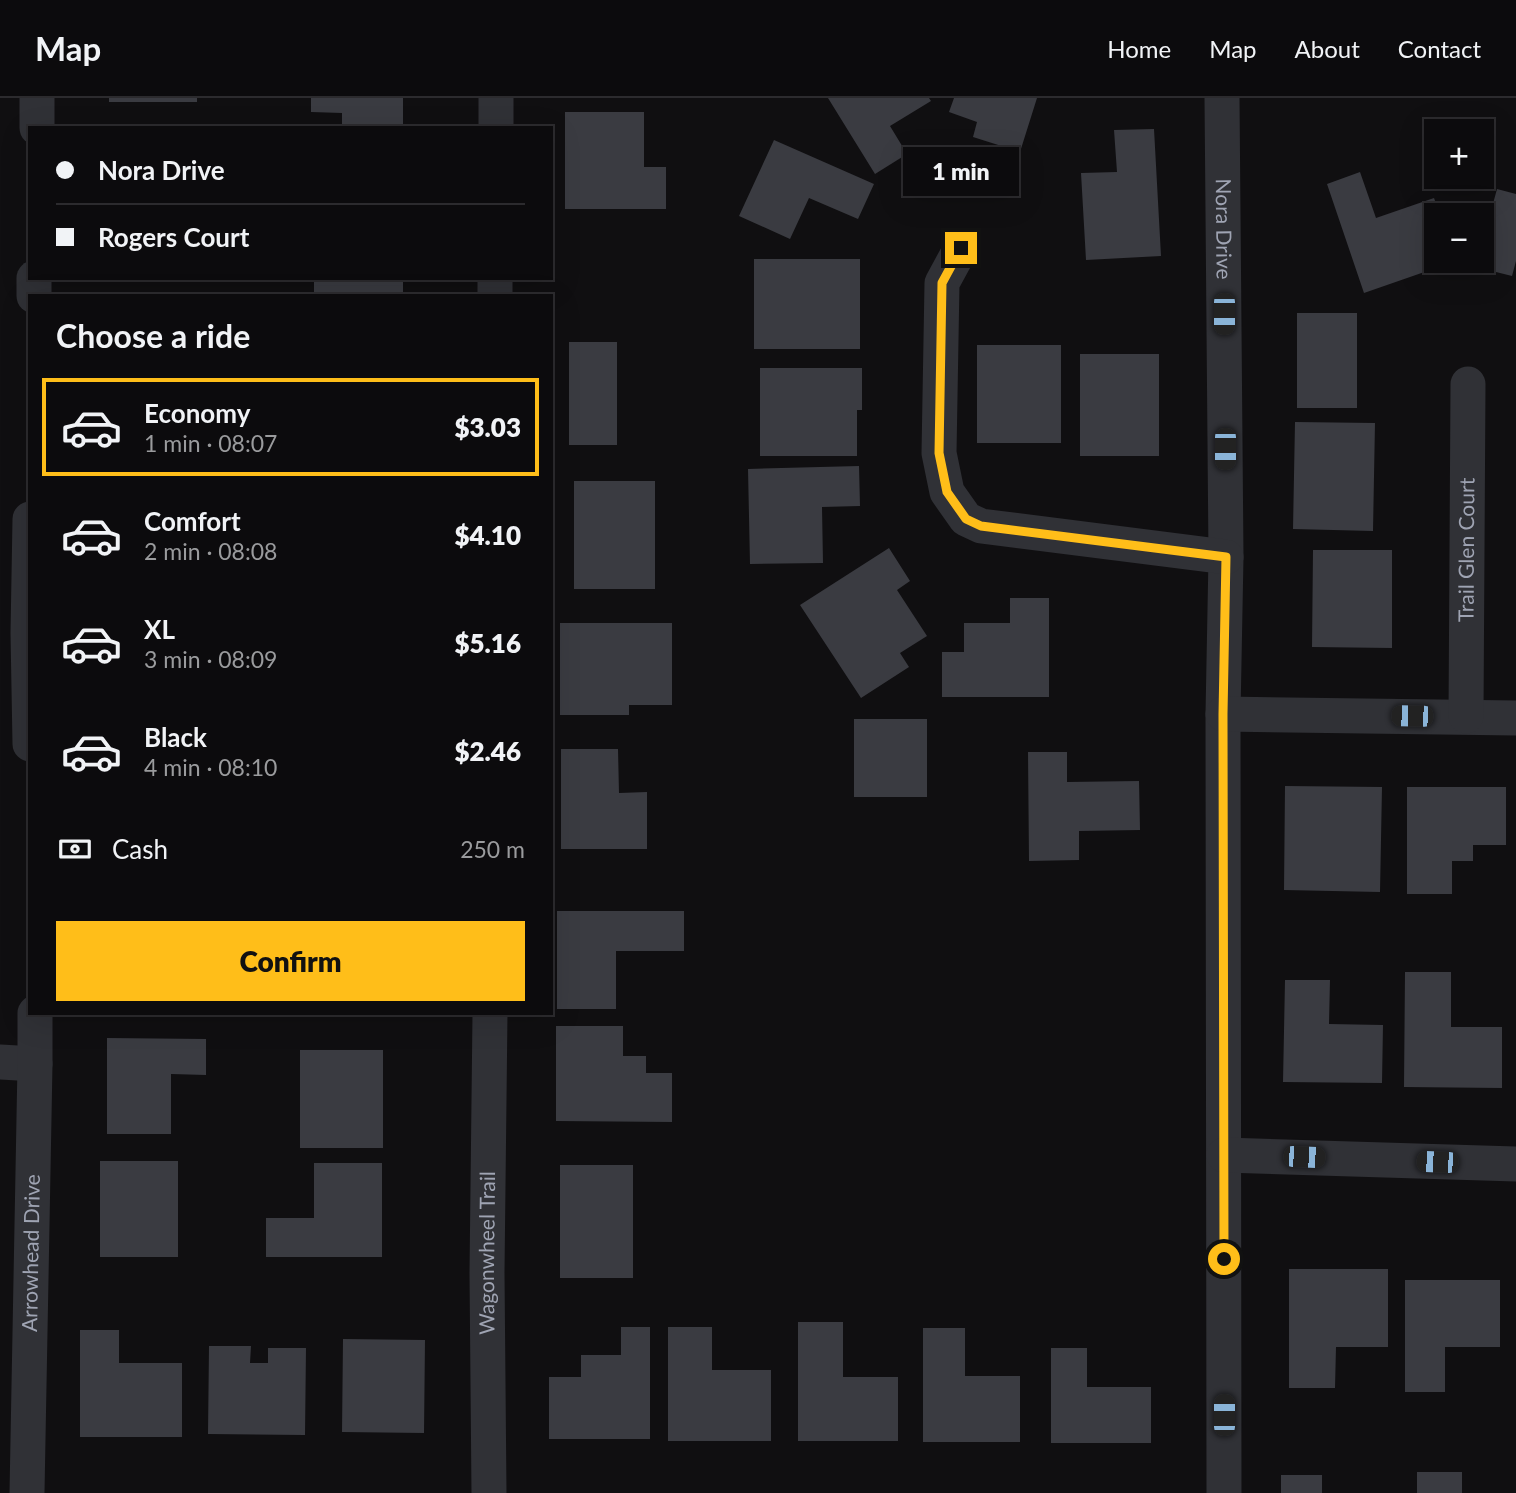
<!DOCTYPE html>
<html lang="en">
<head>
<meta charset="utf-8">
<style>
  :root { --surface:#0c0b0d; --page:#1a191b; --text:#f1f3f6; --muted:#9a9b9d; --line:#2c2b2e; --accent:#ffbe19 }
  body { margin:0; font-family:Lato,sans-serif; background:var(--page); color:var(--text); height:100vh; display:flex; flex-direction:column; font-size:26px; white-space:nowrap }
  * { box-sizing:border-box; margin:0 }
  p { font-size:23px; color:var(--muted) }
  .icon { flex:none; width:38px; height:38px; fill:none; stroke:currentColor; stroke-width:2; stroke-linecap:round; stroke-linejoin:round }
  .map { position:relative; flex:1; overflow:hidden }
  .drawer { position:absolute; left:28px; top:196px; width:525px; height:721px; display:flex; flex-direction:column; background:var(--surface); border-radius:0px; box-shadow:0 7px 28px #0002,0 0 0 2px var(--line) }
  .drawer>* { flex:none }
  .banner { position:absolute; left:28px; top:28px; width:525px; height:154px; border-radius:0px; box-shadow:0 7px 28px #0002,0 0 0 2px var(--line); display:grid; align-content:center; height:154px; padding:0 28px; background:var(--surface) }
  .fabs { position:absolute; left:1424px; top:21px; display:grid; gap:14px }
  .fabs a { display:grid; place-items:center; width:70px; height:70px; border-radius:0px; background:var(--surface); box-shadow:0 7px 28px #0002,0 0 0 2px var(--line); font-size:35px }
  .end { position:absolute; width:32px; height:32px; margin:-16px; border:9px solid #ffbe19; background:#111; box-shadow:0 0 0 4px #111 }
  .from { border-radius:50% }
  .bubble { position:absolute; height:49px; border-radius:0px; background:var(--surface); box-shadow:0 7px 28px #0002,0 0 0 2px var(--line); font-size:23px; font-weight:800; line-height:49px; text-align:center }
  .car { position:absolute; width:21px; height:42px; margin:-21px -10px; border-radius:9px; box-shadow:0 0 5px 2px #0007; background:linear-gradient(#222 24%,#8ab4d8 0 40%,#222 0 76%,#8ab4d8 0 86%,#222 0) }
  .banner b { display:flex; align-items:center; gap:24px; height:66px; font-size:26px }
  .banner b+b { border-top:2px solid var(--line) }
  .banner i { width:18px; height:18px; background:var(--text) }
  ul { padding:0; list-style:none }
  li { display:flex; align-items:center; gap:21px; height:98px; margin:0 14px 10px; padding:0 14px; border:4px solid transparent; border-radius:0px }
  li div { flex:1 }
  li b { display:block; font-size:26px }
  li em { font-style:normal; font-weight:800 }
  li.selected { border-color:var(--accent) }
  li>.icon { width:63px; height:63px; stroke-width:1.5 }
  h2 { padding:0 28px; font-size:32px; line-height:84px }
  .pay { display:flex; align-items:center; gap:18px; height:77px; padding:0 28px; font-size:26px }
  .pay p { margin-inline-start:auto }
  .action { display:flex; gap:14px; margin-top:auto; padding:14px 28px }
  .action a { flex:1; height:80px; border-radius:0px; background:var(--accent); color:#111; font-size:28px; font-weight:800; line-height:80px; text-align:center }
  header { display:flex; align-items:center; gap:42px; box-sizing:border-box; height:98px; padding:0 35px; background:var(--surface); border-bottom:2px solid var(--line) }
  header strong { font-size:33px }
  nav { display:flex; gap:38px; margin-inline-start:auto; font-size:24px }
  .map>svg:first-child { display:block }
  .building { fill:#3a3b41 }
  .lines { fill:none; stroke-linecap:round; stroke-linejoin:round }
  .minor { stroke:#303136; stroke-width:35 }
  .route { stroke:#ffbe19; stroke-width:9 }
  .labels { text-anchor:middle; stroke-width:6; stroke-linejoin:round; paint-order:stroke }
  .street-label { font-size:21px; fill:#9fa4b3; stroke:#0b0a0c }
</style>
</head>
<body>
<header>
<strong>Map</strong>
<nav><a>Home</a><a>Map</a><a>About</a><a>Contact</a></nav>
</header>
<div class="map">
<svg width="1516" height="1395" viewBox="0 0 1516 1395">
  <rect width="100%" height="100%" fill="#100f11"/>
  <!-- building -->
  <path class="building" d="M109,0H197V4H109Z
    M311,0H403V30H342V15L311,14Z
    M828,0H929L931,3L890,28L907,56L875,76Z
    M954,0H1037L1020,54L973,39L977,24L949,14Z
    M565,14H644V69H666V111H565Z
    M1154,31L1161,158L1086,162L1081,75L1117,74L1114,32Z
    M774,42L874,86L858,121L809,100L790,141L739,118Z
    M1360,74L1376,120L1434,100L1440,117H1437V163H1456L1364,195L1327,86Z
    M1497,91L1516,96V163L1512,178L1476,169L1478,163H1482V146Z
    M754,161H860V251H754Z
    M314,180H403V198H314Z
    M1297,215H1357V310H1297Z
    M569,244H617V347H569Z
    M977,247H1061V345H977Z
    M1080,256H1159V358H1080Z
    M760,270H862V312H857V358H760Z
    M1295,324L1375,325L1373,433L1293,431Z
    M859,368L860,408L822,409L823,465L750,466L748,371Z
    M574,383H655V491H574Z
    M889,450L910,483L897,492L927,538L900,555L909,569L861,600L800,507Z
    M1313,452H1392V550L1312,549Z
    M1010,500H1049V599H942V554H964V525H1010Z
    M560,525H672V607H629V617H560Z
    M854,621H927V699H854Z
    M561,651H618L619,695L647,694V751H561Z
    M1028,654H1067V684L1139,683L1140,732L1079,733V762L1029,763Z
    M1285,688L1382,689L1380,794L1284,792Z
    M1407,689H1506V747H1473V763H1452V796H1407Z
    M557,813H684V853H616V911H557Z
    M1405,874H1451V929H1502V990L1404,989Z
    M1285,882H1330L1329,926L1383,927L1382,985L1283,984Z
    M556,928H623V958H646V975H672V1024L556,1023Z
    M107,940L206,941V977L171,976V1036H107Z
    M300,952H383V1050H300Z
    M100,1063H178V1159H100Z
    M314,1065H382V1159H266V1120H314Z
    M560,1067H633V1180H560Z
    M1289,1171H1388V1249H1336L1335,1290H1289Z
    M1405,1182H1500V1249H1445V1294H1405Z
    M798,1224H843V1279H898V1343H798Z
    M621,1229H650V1341H549V1279H581V1257H621Z
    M668,1229H712V1272H771V1343H668Z
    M923,1230H965V1278H1020V1344H923Z
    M80,1232H119V1265H182V1339H80Z
    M343,1241L425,1242L424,1335L342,1334Z
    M209,1248H251L250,1265H268V1250H306L305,1337L208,1336Z
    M1051,1250H1087V1289H1151V1345H1051Z
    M1417,1374H1462V1395H1417Z
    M1281,1377H1322V1395H1281Z"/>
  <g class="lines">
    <!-- minor -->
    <g class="minor">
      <path id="s1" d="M1222,0L1226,459L1223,616L1224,1395"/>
      <path d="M37,30V0"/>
      <path d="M496,30V0"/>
      <path d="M961,150L942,185L939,355L947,394L966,421L981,428L1226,459"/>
      <path d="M34,198V180"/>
      <path d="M495,198V180"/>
      <path d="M30,421L28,535L30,646"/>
      <path d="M1223,616L1516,620"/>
      <path id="s2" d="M1466,618L1468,286"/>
      <path d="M0,964L35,966"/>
      <path d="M1224,1057L1516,1066"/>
      <path id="s3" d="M27,1395L35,966V915"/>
      <path id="s4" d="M489,1395L487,1175L490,915"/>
    </g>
  </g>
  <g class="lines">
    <!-- route -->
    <path class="route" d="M961,150L942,185L939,355L947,394L966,421L981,428L1226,459L1223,616L1224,1161"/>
  </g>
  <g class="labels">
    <!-- street labels -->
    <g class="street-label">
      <text dy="7" stroke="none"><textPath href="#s1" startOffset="131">Nora Drive</textPath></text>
      <text dy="7" stroke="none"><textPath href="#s2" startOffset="166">Trail Glen Court</textPath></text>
      <text dy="7" stroke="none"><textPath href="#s3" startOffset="240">Arrowhead Drive</textPath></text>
      <text dy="7" stroke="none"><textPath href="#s4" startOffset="240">Wagonwheel Trail</textPath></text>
    </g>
  </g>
</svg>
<div class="fabs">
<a>+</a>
<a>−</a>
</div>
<i class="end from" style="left:1224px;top:1161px"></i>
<i class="end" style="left:961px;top:150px"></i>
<div class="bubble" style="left:903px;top:49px;width:116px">1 min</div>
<i class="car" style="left:1224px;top:216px;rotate:180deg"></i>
<i class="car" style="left:1225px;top:351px;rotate:180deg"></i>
<i class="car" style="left:1412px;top:618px;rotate:271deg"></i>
<i class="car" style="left:1304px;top:1059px;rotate:92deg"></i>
<i class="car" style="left:1437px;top:1064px;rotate:272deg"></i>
<i class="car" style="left:1224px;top:1317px;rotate:0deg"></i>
<div class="banner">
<b><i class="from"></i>Nora Drive</b>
<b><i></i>Rogers Court</b>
</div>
<section class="drawer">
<h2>Choose a ride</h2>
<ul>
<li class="selected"><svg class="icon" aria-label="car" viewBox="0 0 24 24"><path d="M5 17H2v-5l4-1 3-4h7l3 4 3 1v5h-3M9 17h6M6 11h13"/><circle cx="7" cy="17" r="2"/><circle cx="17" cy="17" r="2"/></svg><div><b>Economy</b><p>1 min · 08:07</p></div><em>$3.03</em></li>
<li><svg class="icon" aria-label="car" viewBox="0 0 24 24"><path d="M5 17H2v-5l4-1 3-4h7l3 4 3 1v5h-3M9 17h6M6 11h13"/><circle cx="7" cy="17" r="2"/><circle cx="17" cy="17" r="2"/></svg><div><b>Comfort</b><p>2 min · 08:08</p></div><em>$4.10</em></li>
<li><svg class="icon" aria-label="car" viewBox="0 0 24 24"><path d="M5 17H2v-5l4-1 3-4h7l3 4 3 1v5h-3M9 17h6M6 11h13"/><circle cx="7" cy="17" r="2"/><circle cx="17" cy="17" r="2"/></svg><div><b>XL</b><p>3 min · 08:09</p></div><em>$5.16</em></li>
<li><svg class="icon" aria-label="car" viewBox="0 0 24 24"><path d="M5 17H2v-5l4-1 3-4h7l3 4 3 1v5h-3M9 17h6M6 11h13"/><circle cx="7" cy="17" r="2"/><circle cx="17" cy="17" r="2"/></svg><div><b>Black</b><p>4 min · 08:10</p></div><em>$2.46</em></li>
</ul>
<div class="pay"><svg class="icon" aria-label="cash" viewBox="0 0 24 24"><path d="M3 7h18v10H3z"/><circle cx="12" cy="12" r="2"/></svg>Cash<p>250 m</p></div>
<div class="action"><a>Confirm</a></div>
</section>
</div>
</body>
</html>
